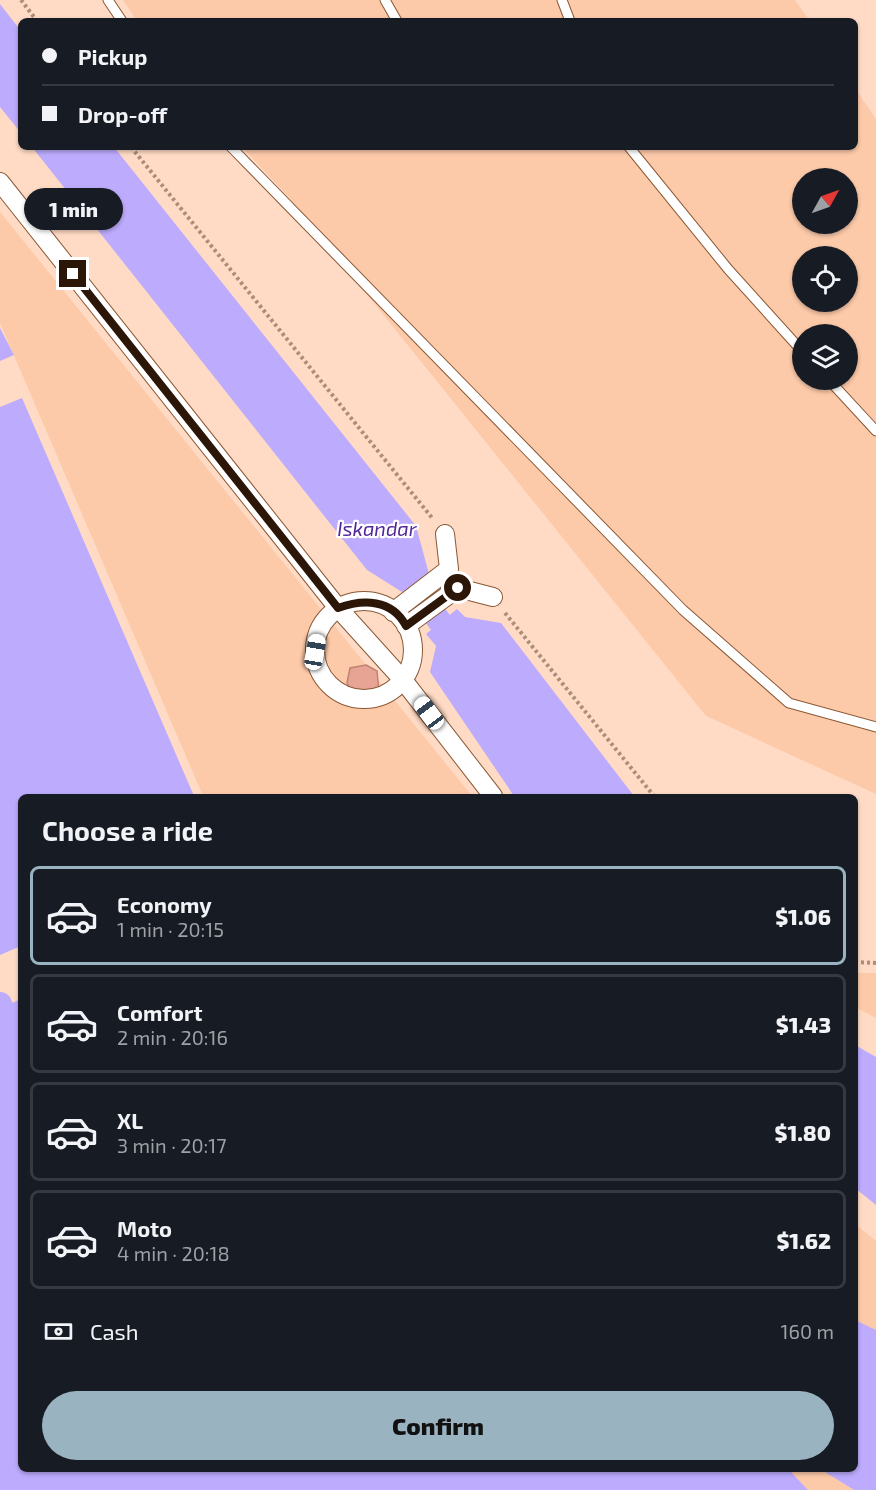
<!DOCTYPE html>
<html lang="en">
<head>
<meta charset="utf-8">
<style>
  :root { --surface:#171b24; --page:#242831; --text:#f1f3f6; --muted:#9ea1a6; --line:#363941; --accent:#9ab3c1 }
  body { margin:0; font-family:"Exo 2",sans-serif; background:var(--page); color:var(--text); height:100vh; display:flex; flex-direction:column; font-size:22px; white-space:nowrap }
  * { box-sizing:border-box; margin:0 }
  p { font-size:20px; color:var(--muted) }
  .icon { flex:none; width:33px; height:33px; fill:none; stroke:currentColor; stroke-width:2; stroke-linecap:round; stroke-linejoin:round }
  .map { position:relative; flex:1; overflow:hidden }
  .details { position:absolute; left:18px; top:794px; width:840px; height:678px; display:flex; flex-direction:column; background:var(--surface); border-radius:9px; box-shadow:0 2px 4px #0004 }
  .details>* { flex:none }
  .hud { position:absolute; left:18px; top:18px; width:840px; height:132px; border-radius:9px; box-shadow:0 2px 4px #0004; display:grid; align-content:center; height:132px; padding:0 24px; background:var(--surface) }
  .needle { width:39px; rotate:50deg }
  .controls { position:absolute; left:792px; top:168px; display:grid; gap:12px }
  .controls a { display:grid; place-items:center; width:66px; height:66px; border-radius:50%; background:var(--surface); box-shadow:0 2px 4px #0004; font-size:30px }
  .end { position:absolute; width:27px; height:27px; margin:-14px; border:8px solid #2b1608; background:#fff; box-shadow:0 0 0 3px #fff }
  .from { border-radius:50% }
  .bubble { position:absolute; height:42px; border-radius:21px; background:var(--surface); box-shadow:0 2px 4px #0004; font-size:20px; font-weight:800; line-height:42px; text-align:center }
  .car { position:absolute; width:18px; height:36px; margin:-18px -9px; border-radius:8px; box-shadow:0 0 4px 2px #0007; background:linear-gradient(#fff 24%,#345 0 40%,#fff 0 76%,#345 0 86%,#fff 0) }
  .hud b { display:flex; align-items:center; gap:21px; height:57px; font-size:22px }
  .hud b+b { border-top:2px solid var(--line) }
  .hud i { width:15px; height:15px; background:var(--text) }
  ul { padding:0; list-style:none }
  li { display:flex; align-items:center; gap:18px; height:99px; margin:0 12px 9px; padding:0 12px; border:3px solid var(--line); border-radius:9px }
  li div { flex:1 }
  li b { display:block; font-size:22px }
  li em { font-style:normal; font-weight:800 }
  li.current { border-color:var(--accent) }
  li>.icon { width:54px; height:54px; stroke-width:1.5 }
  h2 { padding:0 24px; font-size:27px; line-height:72px }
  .pay { display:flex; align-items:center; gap:15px; height:66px; padding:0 24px; font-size:22px }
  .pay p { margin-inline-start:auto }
  .cta { display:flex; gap:12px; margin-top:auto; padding:12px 24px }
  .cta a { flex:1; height:69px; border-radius:36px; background:var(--accent); color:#111; font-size:24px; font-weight:800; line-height:69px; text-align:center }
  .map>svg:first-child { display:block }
  .green { fill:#fdcaa9; fill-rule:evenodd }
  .water { fill:#bdabfd }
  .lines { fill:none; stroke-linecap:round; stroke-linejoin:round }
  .canal { stroke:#bdabfd; stroke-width:24 }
  .building { fill:#e7a495; stroke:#c38273; stroke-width:1.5 }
  .service-casing { stroke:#8a5835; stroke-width:11 }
  .minor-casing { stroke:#8a5835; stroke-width:20 }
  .path { stroke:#ab8d7a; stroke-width:4; stroke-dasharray:3 3; stroke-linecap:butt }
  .service { stroke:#fff; stroke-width:9 }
  .minor { stroke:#fff; stroke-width:18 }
  .route { stroke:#2b1608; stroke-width:8 }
  .labels { text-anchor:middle; stroke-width:4.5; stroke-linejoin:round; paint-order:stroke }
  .water-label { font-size:20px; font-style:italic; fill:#51269a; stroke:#fff }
</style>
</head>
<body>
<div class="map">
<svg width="876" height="1490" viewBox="0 0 876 1490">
  <rect width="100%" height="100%" fill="#ffdbc5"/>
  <!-- green -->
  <path class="green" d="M123,0H795L810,21H137Z
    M855,88L876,119V794L706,716L291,200L242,147H855ZM802,178H848V224H802ZM802,256H848V302H802ZM802,334H848V380H802Z
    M0,212L472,796H203L0,323Z
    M855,973H876V1018L855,1007Z
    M855,1224L876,1241V1330L855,1320Z
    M794,1469H820L854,1490H808L790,1472Z"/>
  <!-- water -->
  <path class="water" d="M0,4L21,31V133L0,107Z
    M32,147H114L416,526L429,574L402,592L367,570Z
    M0,328L14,355L0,361Z
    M22,398L194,796H21V946L0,955V407Z
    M457,609L465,617L501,623L634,796H514L430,672L436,646L426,634Z
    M21,999V1468H794L791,1472L808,1490H0V1008Z
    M855,1045L876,1057V1205L855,1188Z
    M855,1320L876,1330V1490H854L820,1469L855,1468Z"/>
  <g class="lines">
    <!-- canal -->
    <path class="canal" d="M416,589L459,648
      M0,1004L21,1061"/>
  </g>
  <!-- building -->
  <path class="building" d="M366,665L377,671L379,692L354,696L347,683L350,668Z"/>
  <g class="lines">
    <!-- service casing -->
    <g class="service-casing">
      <path id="service" d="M108,0L122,21
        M385,0L397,21
        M562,0L570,21
        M231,147L683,610L789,703L876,727
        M629,147L728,269L802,351
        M829,380L876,431"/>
    </g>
    <!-- minor casing -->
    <g class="minor-casing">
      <path id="minor" d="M0,182L338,608L403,680L493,796
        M315 650a49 49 0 1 1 98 0a49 49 0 1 1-98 0Z
        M393,612L449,569L445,534
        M406,626L458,588L493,597"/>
    </g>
    <!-- path -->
    <path class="path" d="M21,0L37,21
      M131,147L433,519
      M505,613L654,796
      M855,962L876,963"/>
    <!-- service -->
    <use href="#service" class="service"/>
    <!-- minor -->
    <use href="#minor" class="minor"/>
  </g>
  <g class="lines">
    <!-- route -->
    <path class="route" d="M73,274L338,608C363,599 392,599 406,626L458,588"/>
  </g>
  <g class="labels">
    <!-- water labels -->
    <g class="water-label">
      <text x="377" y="536">Iskandar</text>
    </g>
  </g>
</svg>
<div class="controls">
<a><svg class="needle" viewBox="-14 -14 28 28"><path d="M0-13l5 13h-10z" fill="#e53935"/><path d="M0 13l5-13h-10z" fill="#9ea1a6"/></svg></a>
<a><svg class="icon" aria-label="locate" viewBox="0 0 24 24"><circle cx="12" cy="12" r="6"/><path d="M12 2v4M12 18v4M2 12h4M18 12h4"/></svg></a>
<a><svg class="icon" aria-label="layers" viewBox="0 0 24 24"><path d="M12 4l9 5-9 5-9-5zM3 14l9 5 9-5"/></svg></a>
</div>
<i class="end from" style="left:458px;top:588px"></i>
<i class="end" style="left:73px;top:274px"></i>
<div class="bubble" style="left:24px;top:188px;width:99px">1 min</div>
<i class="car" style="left:315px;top:652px;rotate:10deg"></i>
<i class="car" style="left:429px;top:713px;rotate:323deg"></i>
<div class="hud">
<b><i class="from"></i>Pickup</b>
<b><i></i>Drop-off</b>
</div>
<section class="details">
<h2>Choose a ride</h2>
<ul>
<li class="current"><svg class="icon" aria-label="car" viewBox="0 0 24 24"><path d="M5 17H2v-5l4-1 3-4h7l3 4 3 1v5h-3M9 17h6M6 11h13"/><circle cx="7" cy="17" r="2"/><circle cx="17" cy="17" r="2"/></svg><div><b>Economy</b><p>1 min · 20:15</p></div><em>$1.06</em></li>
<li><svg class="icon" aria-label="car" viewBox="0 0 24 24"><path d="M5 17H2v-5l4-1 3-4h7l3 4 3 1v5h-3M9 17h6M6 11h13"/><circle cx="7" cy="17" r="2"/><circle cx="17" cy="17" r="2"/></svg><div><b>Comfort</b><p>2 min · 20:16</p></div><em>$1.43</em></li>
<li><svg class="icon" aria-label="car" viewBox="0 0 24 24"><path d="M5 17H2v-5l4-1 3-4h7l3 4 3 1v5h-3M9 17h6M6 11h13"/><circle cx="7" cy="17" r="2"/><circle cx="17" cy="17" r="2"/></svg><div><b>XL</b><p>3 min · 20:17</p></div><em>$1.80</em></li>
<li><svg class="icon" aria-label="car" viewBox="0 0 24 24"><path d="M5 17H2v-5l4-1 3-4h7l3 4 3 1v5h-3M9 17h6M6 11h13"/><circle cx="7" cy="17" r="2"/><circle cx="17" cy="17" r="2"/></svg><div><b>Moto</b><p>4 min · 20:18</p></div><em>$1.62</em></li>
</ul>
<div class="pay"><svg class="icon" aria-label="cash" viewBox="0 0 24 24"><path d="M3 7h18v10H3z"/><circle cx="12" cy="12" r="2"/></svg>Cash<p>160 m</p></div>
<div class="cta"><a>Confirm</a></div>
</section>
</div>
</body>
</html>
